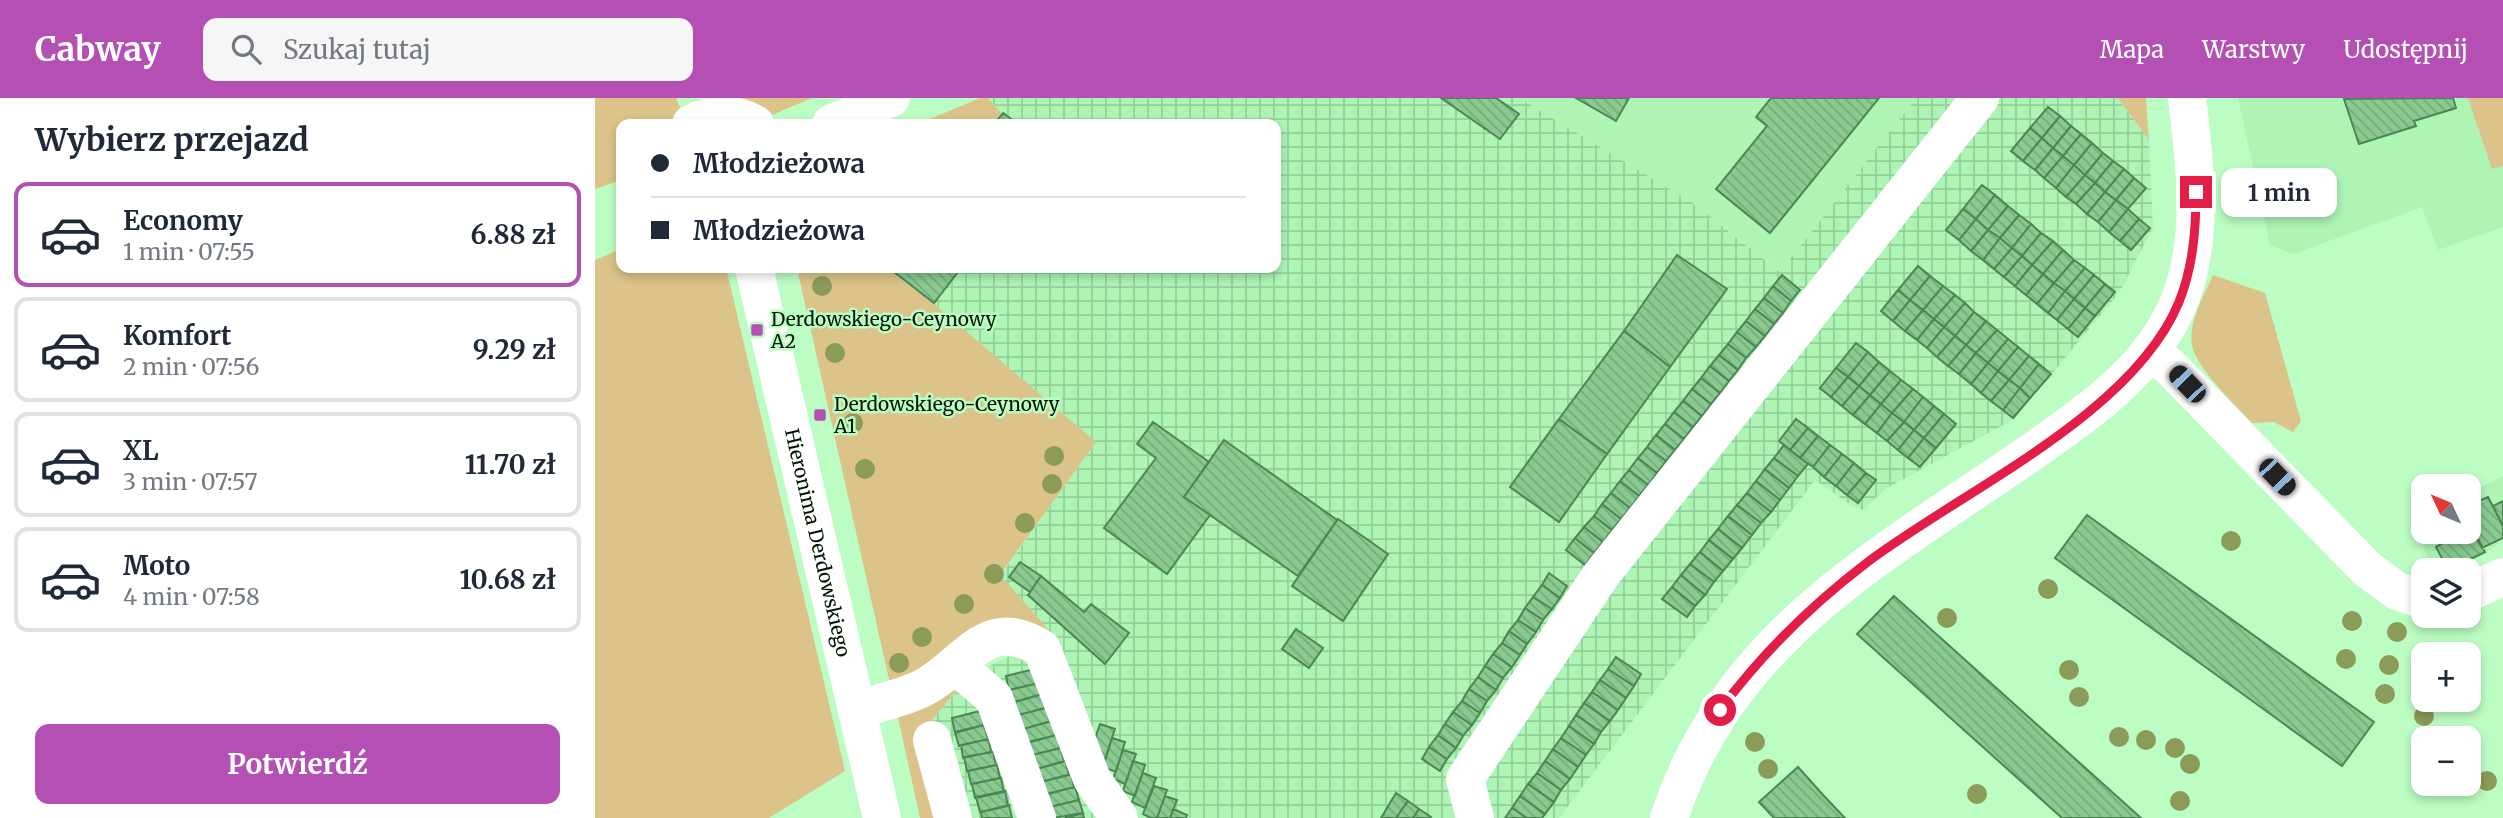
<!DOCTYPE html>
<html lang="pl">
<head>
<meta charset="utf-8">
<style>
  :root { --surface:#fff; --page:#f6f6f7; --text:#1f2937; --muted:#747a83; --line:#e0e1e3; --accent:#b44fb4 }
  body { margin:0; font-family:Merriweather,serif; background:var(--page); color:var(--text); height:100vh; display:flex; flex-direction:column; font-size:26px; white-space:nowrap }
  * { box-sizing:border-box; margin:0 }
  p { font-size:23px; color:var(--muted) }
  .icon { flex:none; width:38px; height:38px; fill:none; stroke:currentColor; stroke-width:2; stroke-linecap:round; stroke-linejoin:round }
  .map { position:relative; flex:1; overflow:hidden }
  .panel { display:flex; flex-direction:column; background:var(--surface); width:595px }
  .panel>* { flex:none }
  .top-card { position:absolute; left:21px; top:21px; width:665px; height:154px; border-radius:14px; box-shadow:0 4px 10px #0003; display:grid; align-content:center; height:154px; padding:0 35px; background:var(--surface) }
  .needle { width:46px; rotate:314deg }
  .buttons { position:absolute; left:1816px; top:376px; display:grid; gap:14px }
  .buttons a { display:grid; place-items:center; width:70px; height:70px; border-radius:14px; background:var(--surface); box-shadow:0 4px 10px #0003; font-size:35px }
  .end { position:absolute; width:32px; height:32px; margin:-16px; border:9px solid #e11d48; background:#fff; box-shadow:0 0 0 4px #fff }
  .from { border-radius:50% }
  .bubble { position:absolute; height:49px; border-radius:14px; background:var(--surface); box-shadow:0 4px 10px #0003; font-size:23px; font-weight:700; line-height:49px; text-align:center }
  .car { position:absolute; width:21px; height:42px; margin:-21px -10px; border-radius:9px; box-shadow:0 0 5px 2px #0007; background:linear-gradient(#222 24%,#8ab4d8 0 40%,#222 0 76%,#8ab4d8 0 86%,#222 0) }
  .top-card b { display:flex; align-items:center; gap:24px; height:66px; font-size:26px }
  .top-card b+b { border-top:2px solid var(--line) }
  .top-card i { width:18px; height:18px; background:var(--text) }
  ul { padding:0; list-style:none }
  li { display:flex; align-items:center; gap:21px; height:105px; margin:0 14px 10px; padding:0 21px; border:4px solid var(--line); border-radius:14px }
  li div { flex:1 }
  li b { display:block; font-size:26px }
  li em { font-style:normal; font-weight:700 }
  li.selected { border-color:var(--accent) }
  li>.icon { width:63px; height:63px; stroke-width:1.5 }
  h2 { padding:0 35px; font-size:32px; line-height:84px }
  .cta { display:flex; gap:14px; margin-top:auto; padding:14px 35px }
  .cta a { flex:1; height:80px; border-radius:14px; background:var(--accent); color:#fff; font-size:28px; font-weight:700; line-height:80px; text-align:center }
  header { display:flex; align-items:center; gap:42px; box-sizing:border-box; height:98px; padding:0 35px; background:var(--accent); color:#fff }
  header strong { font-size:33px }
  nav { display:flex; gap:38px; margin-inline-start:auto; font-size:24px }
  .search { width:490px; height:63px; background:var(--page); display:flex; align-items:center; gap:18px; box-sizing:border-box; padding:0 24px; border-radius:14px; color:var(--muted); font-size:26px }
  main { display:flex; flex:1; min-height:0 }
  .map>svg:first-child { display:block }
  .built { fill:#adf4b5 }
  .industrial { fill:url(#industrial-grid) }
  .green { fill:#dbc389 }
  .building { fill:url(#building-back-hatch); stroke:#4a8753; stroke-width:2 }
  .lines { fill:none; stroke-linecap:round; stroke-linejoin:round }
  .minor { stroke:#fff; stroke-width:38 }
  .tree { fill:#8b9b58 }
  .route { stroke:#e11d48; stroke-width:9 }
  .poi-dot { fill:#b44fb4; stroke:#bcfdc3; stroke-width:2.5 }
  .labels { text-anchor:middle; stroke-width:5; stroke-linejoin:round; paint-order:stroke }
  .poi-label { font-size:19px; fill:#001503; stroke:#bcfdc3; text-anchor:start }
  .street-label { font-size:19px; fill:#001503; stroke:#bcfdc3 }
</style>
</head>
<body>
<header>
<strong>Cabway</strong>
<div class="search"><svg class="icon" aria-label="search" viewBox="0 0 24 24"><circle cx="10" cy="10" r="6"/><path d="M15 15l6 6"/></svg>Szukaj tutaj</div>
<nav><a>Mapa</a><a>Warstwy</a><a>Udostępnij</a></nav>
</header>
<main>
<section class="panel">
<h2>Wybierz przejazd</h2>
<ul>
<li class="selected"><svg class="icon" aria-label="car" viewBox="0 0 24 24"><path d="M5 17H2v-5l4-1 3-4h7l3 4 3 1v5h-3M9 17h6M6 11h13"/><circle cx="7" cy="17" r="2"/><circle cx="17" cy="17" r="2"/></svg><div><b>Economy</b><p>1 min · 07:55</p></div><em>6.88 zł</em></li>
<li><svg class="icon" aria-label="car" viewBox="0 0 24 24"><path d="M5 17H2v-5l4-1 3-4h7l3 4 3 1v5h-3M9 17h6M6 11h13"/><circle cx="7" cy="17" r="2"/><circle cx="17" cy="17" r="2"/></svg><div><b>Komfort</b><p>2 min · 07:56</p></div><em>9.29 zł</em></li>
<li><svg class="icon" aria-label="car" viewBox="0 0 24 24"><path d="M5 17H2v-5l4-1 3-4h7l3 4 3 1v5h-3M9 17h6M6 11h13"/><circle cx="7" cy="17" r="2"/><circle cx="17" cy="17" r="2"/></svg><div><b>XL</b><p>3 min · 07:57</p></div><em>11.70 zł</em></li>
<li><svg class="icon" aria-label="car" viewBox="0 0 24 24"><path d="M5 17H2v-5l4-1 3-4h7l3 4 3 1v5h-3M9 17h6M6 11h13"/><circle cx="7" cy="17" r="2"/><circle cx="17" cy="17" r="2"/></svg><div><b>Moto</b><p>4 min · 07:58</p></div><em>10.68 zł</em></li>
</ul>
<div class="cta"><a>Potwierdź</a></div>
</section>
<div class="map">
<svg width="1908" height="720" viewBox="0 0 1908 720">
  <defs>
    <pattern id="industrial-grid" width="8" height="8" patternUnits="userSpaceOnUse" patternTransform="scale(1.75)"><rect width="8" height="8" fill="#adf4b5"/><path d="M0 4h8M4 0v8" fill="none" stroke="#93d09a"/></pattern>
    <pattern id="building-back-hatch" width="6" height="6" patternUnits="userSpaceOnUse" patternTransform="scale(1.75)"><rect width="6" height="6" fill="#8ac991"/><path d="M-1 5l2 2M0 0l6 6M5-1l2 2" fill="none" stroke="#75ac7b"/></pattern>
  </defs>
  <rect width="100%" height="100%" fill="#bcfdc3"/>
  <!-- built -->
  <path class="built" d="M924,0H1321L1186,174L1098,105Z
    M1643,0H1908V129L1843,152L1827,109L1698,156L1675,147Z
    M1908,378V443L1865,472H1850L1832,459L1820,423L1829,419V434H1874V395Z"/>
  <!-- industrial -->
  <path class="industrial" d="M393,0H924L1098,105L1185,174L1321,0H1523L1554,42L1558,130L1524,195L1419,321L1290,391L1268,412L1259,409L1220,382L964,720H346L326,635L374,578L458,537L405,478L501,344L339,206L291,170H681V26H397L406,15Z"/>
  <!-- green -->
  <path class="green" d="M0,0H81L85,9L78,26H26V82L0,91Z
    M142,0H217L165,22Z
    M385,0H393L406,15L397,26H323Z
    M1523,0H1551L1554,42Z
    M1873,0H1908V68L1897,71Z
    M26,151V170H131L250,673L174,720H0V162Z
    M202,170H291L339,206L501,344L405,477L458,537L297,595Z
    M1618,177L1670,195L1706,323L1698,334L1679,324L1657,325C1641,307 1605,274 1598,251C1591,227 1609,198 1618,177Z
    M362,592L326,635L346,720H325L301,610L333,598Z"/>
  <!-- building -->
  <path class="building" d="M846,0H901L924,16L905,41Z
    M981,0H1034L1021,23Z
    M1176,0H1284L1175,135L1121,91L1172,28L1161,19Z
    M1858,0L1861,10L1819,23L1821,28L1764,46L1749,1Z
    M1453,9L1465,18L1447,40L1435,30Z
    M408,15L423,26H399Z
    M1465,18L1476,28L1458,50L1447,40Z
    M1476,28L1486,36L1468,58L1458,50Z
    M1435,30L1447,40L1428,63L1416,53Z
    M1486,36L1497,45L1479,67L1468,58Z
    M1447,40L1458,50L1440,72L1428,63Z
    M1497,45L1508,55L1490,77L1479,67Z
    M1458,50L1468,58L1449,80L1440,72Z
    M1508,55L1518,63L1500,85L1490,77Z
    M1468,58L1479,67L1461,90L1449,80Z
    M1518,63L1529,71L1510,94L1500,85Z
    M1479,67L1490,77L1471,99L1461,90Z
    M1529,71L1539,80L1521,102L1510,94Z
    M1490,77L1500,85L1481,106L1471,99Z
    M1539,80L1551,90L1533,111L1521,102Z
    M1500,85L1510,94L1492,116L1481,106Z
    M1387,87L1400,97L1381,121L1368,111Z
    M1510,94L1521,102L1503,124L1492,116Z
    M1400,97L1413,108L1393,132L1381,121Z
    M1521,102L1533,111L1514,134L1503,124Z
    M1413,108L1424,117L1405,140L1393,132Z
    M1368,111L1381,121L1364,142L1351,132Z
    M1533,111L1544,121L1525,143L1514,134Z
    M1424,117L1436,126L1417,150L1405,140Z
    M1381,121L1393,132L1376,153L1364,142Z
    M1544,121L1555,130L1536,152L1525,143Z
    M1436,126L1446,135L1427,158L1417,150Z
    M1393,132L1405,140L1388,162L1376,153Z
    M1446,135L1458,143L1437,167L1427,158Z
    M1405,140L1417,150L1399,171L1388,162Z
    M1458,143L1468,152L1448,176L1437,167Z
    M1417,150L1427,158L1409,179L1399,171Z
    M1468,152L1479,162L1459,185L1448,176Z
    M1082,157L1132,191L1075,269L1029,233Z
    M1427,158L1437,167L1420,188L1409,179Z
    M1479,162L1490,170L1470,193L1459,185Z
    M1437,167L1448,176L1431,197L1420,188Z
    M1323,168L1335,178L1315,202L1303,192Z
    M294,170H366L339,205Z
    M1490,170L1499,177L1479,201L1470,193Z
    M1448,176L1459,185L1442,206L1431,197Z
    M1187,177L1205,192L1196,203L1178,188Z
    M1499,177L1510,186L1490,210L1479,201Z
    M1335,178L1348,188L1328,212L1315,202Z
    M1459,185L1470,193L1453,215L1442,206Z
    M1510,186L1520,194L1500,218L1490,210Z
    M1178,188L1196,203L1188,215L1169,200Z
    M1348,188L1360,197L1339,221L1328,212Z
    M1303,192L1315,202L1298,223L1286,213Z
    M1470,193L1479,201L1462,222L1453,215Z
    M1360,197L1370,205L1349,229L1339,221Z
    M1169,200L1188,215L1179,226L1160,211Z
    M1479,201L1490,210L1473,231L1462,222Z
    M1315,202L1328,212L1310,233L1298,223Z
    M1370,205L1379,214L1360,238L1349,229Z
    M1490,210L1500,218L1483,239L1473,231Z
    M1160,211L1179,226L1170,238L1151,223Z
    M1328,212L1339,221L1322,242L1310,233Z
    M1379,214L1391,223L1371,247L1360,238Z
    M1339,221L1349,229L1332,250L1322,242Z
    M1151,223L1170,238L1161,249L1142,234Z
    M1391,223L1402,232L1381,255L1371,247Z
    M1349,229L1360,238L1342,259L1332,250Z
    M1402,232L1413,241L1393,265L1381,255Z
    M1029,233L1075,269L1012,356L964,321Z
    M1142,234L1161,249L1151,260L1133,246Z
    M1360,238L1371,247L1353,268L1342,259Z
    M1413,241L1423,249L1403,273L1393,265Z
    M1261,245L1273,254L1253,279L1241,270Z
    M1133,246L1151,260L1143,272L1124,257Z
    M1371,247L1381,255L1364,276L1353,268Z
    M1423,249L1434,258L1414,282L1403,273Z
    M1273,254L1284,264L1264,288L1253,279Z
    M1381,255L1393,265L1376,286L1364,276Z
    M1124,257L1143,272L1134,283L1115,268Z
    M1434,258L1444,266L1425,290L1414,282Z
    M1284,264L1295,273L1275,297L1264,288Z
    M1393,265L1403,273L1386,295L1376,286Z
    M1444,266L1456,276L1435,300L1425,290Z
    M1115,268L1134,283L1125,295L1106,280Z
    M1241,270L1253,279L1236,299L1225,290Z
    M1295,273L1306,282L1286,306L1275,297Z
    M1403,273L1414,282L1396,303L1386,295Z
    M1253,279L1264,288L1247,308L1236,299Z
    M1106,280L1125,295L1116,306L1097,291Z
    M1306,282L1318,291L1297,315L1286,306Z
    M1414,282L1425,290L1408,312L1396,303Z
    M1264,288L1275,297L1258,317L1247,308Z
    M1425,290L1435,300L1418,320L1408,312Z
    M1097,291L1116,306L1107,318L1088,303Z
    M1318,291L1328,299L1309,324L1297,315Z
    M1275,297L1286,306L1270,326L1258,317Z
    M1328,299L1339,308L1319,332L1309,324Z
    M1088,303L1107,318L1098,329L1079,314Z
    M1286,306L1297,315L1282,335L1270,326Z
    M1339,308L1349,316L1329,340L1319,332Z
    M1079,314L1098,329L1089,341L1070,326Z
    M1297,315L1309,324L1292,343L1282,335Z
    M1349,316L1361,326L1341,350L1329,340Z
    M964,321L1012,356L964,424L915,389Z
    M1201,321L1213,330L1195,352L1184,343Z
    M558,324L614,364L589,399L615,417L572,476L509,430L561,360L542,346Z
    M1309,324L1319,332L1303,352L1292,343Z
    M1070,326L1089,341L1080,352L1061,337Z
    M1213,330L1223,338L1205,360L1195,352Z
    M1319,332L1329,340L1313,360L1303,352Z
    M1061,337L1080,352L1071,363L1052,349Z
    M1223,338L1235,347L1218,369L1205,360Z
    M1329,340L1341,350L1325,369L1313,360Z
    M629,342L742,422L703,478L589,399Z
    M1189,347L1213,366L1203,378L1179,360Z
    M1235,347L1247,356L1229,379L1218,369Z
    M1052,349L1071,363L1062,375L1043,360Z
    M1247,356L1259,365L1241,388L1229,379Z
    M1043,360L1062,375L1053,387L1034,372Z
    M1179,360L1203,378L1194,390L1170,371Z
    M1259,365L1271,375L1252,397L1241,388Z
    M1170,371L1194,390L1185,402L1161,383Z
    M1034,372L1053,387L1044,398L1025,383Z
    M1271,375L1281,382L1263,405L1252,397Z
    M1025,383L1044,398L1035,410L1016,395Z
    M1161,383L1185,402L1176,414L1152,395Z
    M1016,395L1035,410L1026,421L1007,406Z
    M1152,395L1176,414L1166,425L1142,407Z
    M1893,399L1908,428V440L1887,450L1874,425V407Z
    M1908,403V428L1898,408Z
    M1007,406L1026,421L1017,432L999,418Z
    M1142,407L1166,425L1157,437L1133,418Z
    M1492,417L1779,624L1747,668L1460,460Z
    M999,418L1017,432L1008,444L989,429Z
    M1133,418L1157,437L1147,450L1123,431Z
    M743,421L793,456L748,523L697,488Z
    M989,429L1008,444L999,455L980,440Z
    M1877,429L1890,454L1853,472L1841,449L1868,434H1874Z
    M1123,431L1147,450L1138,461L1114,442Z
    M980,440L999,455L990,467L971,452Z
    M1114,442L1138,461L1128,473L1105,454Z
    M1105,454L1128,473L1119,484L1095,466Z
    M425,464L446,478L435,494L414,479Z
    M1095,466L1119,484L1110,497L1086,477Z
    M954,475L972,488L965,500L947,487Z
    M1086,477L1110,497L1100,508L1077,489Z
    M446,478L489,514L496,506L534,535L510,566L433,497Z
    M947,487L965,500L957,511L938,499Z
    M1077,489L1100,508L1092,519L1067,501Z
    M1299,498L1546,720H1467L1262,536Z
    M938,499L957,511L948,522L930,510Z
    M930,510L948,522L941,534L923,522Z
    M923,522L941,534L932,546L914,533Z
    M701,531L728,550L714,570L687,551Z
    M914,533L932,546L925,557L907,545Z
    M907,545L925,557L917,569L898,556Z
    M898,556L917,569L908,580L890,568Z
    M1021,559L1046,576L1039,588L1013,571Z
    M890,568L908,580L901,592L883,579Z
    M440,571L444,585L414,592L411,578Z
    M1013,571L1039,588L1031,600L1005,582Z
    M883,579L901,592L892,603L874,591Z
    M1005,582L1031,600L1023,612L997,594Z
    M444,585L447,596L419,604L415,592Z
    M874,591L892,603L885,615L867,603Z
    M997,594L1023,612L1015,623L989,605Z
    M448,596L451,610L423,617L420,604Z
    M867,603L885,615L877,627L858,614Z
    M989,605L1015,623L1006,634L981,617Z
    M453,609L456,623L428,631L424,617Z
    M385,613L389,627L360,635L357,620Z
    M858,614L877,627L868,638L850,626Z
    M981,617L1006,634L999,646L974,628Z
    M457,623L461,637L432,645L428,631Z
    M505,626L520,631L510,661L495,655Z
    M850,626L868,638L861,650L843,637Z
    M389,627L393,641L364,648L360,634Z
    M974,628L999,646L991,657L966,640Z
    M462,637L465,650L437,657L433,644Z
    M843,637L861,650L852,661L834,649Z
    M517,640L530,644L521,674L508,669Z
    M966,640L991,657L983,669L958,651Z
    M394,641L396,654L368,660L366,647Z
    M834,649L852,661L845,673L827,661Z
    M466,650L469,663L441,671L437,657Z
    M958,651L983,669L975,681L950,663Z
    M528,652L541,656L530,686L518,681Z
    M398,654L401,667L372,673L369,659Z
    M471,663L474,677L446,684L442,671Z
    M538,663L550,667L540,698L528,693Z
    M950,663L975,681L966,692L942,675Z
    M402,667L405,680L376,686L373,673Z
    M1203,669L1229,698L1250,720H1179L1164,704Z
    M548,675L561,680L550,710L537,704Z
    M942,675L966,692L959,704L933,686Z
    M476,676L479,689L450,697L446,684Z
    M406,680L409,694L380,700L377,686Z
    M933,686L959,704L950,716L925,698Z
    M559,688L572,692L562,720H556L548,716Z
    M480,689L484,702L454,709L451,696Z
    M410,693L413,708L385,714L381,699Z
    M801,695L813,703L801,720H786Z
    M570,698L582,702L575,720H562Z
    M925,698L950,716L947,720H932L917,710Z
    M484,702L488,715L458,720L455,709Z
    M813,703L824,711L818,720H801Z
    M414,707L417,720H387L386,714Z
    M917,710L932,720H910Z
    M578,711L592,717L591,720H575Z
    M824,711L836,719L835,720H818Z
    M488,715L489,720H470Z"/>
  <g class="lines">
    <!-- minor -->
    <g class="minor">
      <path d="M96,26C118,14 139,14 160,26"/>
      <path d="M236,26L296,0"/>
      <path id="s1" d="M159,170L287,720"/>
      <path d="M1555,253L1574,268L1772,471L1802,493L1829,502"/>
      <path d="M1874,494L1908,479"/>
      <path d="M360,567L399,600L442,720"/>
      <path d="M264,611C284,605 307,600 326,591C371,569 390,514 447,551L497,681L524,720"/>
      <path d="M337,642L358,720"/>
      <path d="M880,720L870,681L1006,477L1385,0"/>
      <path d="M1074,720C1135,535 1289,457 1438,353C1496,312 1556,272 1584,204C1610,139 1600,67 1592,0"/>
    </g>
  </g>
  <!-- trees -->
  <g class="tree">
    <circle cx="227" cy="188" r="10"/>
    <circle cx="240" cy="255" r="10"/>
    <circle cx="258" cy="325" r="10"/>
    <circle cx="459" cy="358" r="10"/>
    <circle cx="270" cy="371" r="10"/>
    <circle cx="457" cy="386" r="10"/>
    <circle cx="430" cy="425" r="10"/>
    <circle cx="1636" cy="443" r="10"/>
    <circle cx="399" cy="476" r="10"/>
    <circle cx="1453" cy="491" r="10"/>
    <circle cx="369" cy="506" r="10"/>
    <circle cx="1352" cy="520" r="10"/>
    <circle cx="1757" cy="523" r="10"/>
    <circle cx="1802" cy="534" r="10"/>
    <circle cx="327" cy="539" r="10"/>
    <circle cx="1751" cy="561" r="10"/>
    <circle cx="304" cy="565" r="10"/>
    <circle cx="1794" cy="567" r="10"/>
    <circle cx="1474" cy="572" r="10"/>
    <circle cx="1790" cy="596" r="10"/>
    <circle cx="1484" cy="599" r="10"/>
    <circle cx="1829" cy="618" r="10"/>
    <circle cx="1524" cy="639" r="10"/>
    <circle cx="1551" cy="642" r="10"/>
    <circle cx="1160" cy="644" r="10"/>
    <circle cx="1580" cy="650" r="10"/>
    <circle cx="1595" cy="666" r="10"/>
    <circle cx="1173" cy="671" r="10"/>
    <circle cx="1892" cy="683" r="10"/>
    <circle cx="1382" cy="696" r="10"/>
    <circle cx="1585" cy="703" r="10"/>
  </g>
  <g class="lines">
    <!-- route -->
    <path class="route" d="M1125,612C1168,554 1216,507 1274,463C1369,392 1538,316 1584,204C1598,169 1601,132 1601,94"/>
  </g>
  <!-- markers -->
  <g class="poi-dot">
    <rect x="155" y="225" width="14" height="14" rx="3.5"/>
    <rect x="218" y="310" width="14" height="14" rx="3.5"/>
  </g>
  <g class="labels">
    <!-- poi labels -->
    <g class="poi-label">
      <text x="176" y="228">Derdowskiego-Ceynowy<tspan x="176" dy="22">A2</tspan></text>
      <text x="239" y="313">Derdowskiego-Ceynowy<tspan x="239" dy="22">A1</tspan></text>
    </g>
    <!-- street labels -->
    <g class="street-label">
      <text dy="7" stroke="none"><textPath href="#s1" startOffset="282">Hieronima Derdowskiego</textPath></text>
    </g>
  </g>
</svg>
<div class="buttons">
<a><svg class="needle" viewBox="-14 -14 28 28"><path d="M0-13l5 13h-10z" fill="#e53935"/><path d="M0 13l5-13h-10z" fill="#747a83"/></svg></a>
<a><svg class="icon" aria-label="layers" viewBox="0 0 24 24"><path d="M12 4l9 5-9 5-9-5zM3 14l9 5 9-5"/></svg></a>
<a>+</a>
<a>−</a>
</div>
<i class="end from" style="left:1125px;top:612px"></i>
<i class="end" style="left:1601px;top:94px"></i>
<div class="bubble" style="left:1626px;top:70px;width:116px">1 min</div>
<i class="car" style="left:1592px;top:286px;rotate:316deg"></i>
<i class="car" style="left:1682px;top:379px;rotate:136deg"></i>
<div class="top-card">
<b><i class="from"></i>Młodzieżowa</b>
<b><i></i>Młodzieżowa</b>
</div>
</div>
</main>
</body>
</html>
